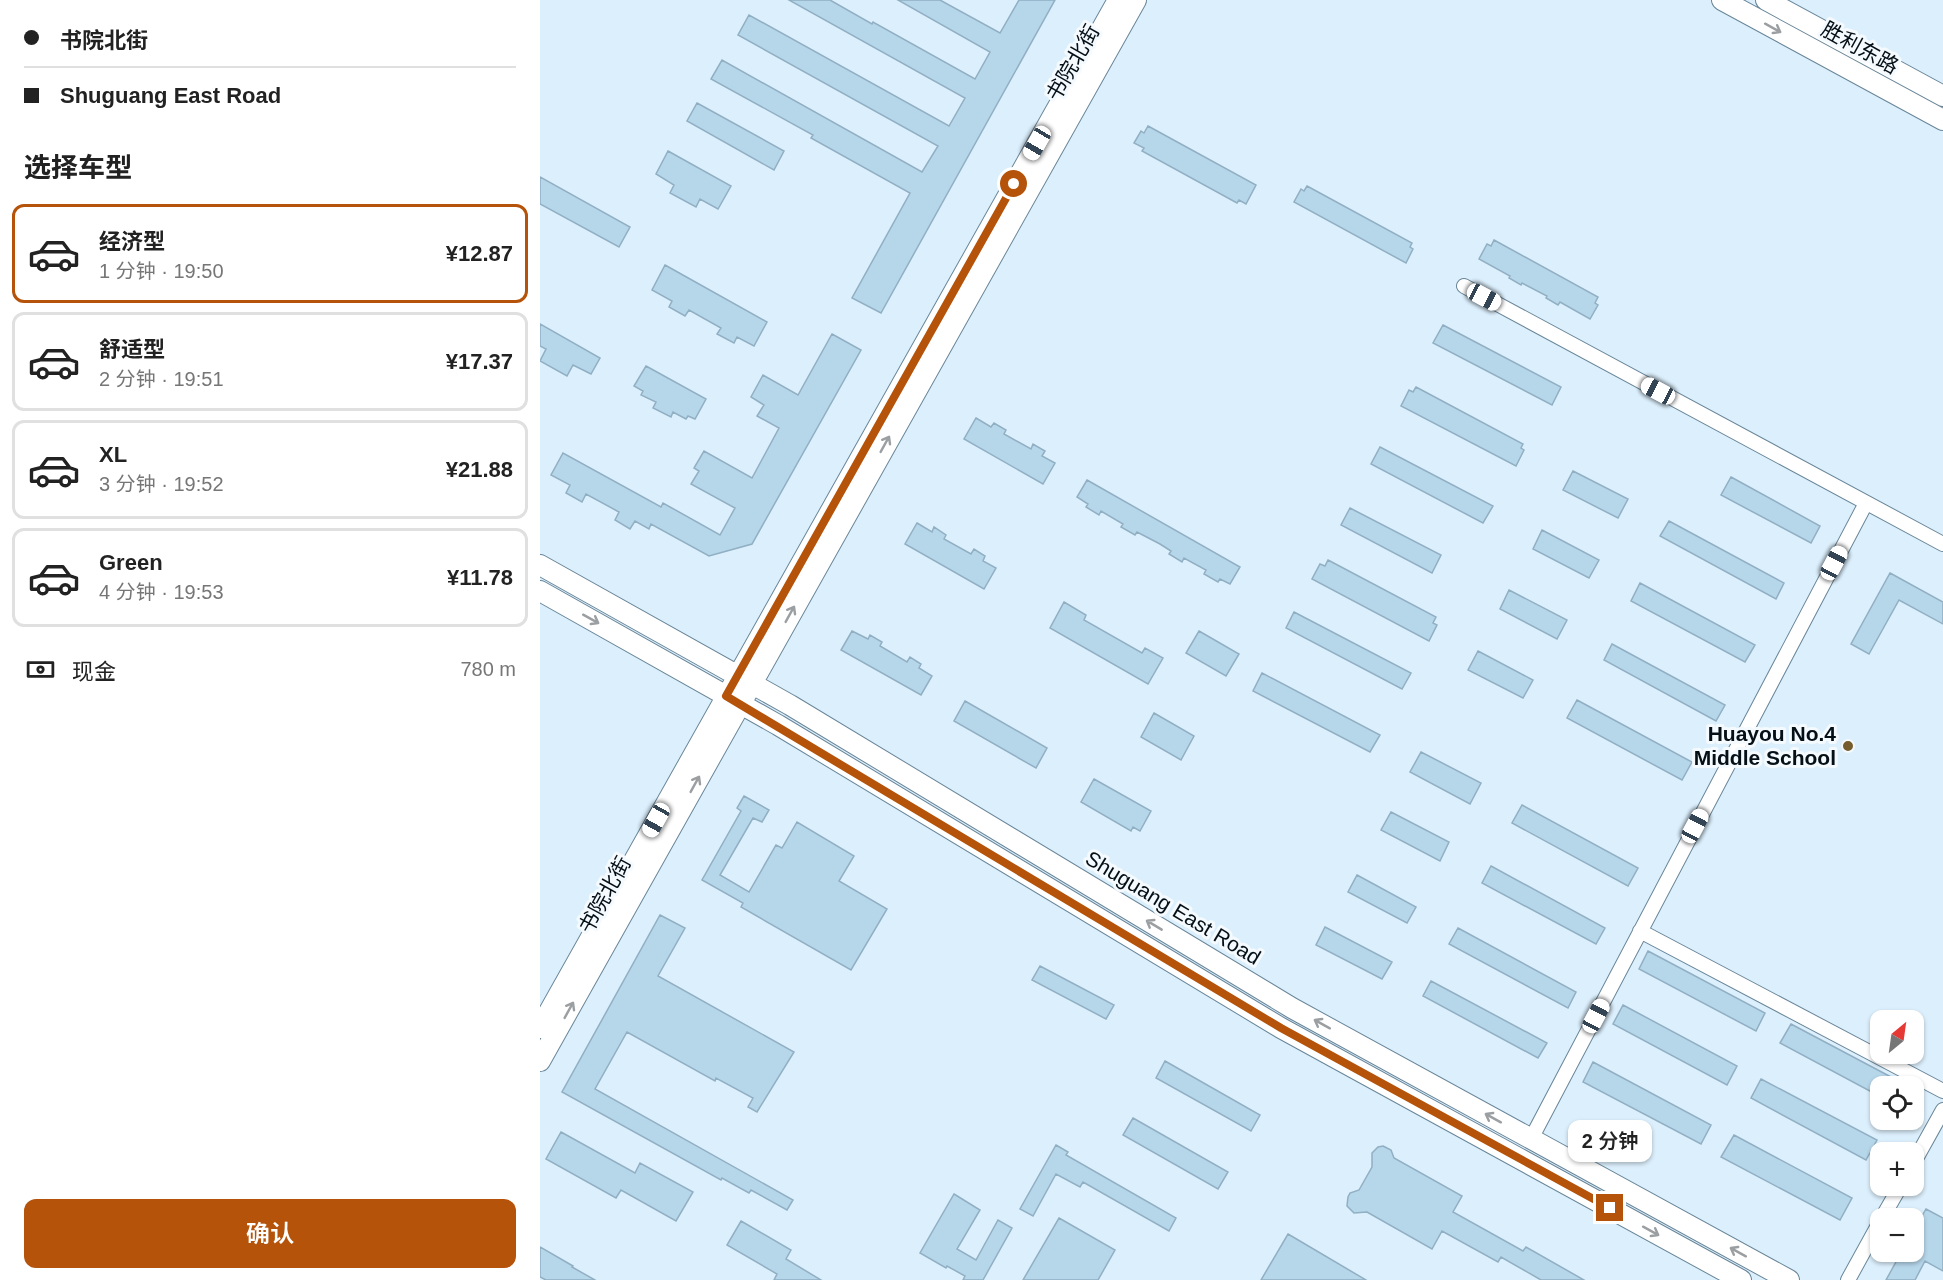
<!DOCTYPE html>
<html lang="zh">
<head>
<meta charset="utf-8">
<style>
  :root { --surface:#fff; --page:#f2f2f2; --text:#222; --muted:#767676; --line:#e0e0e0; --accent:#b45309 }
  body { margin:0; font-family:Arial,"Noto Sans SC",sans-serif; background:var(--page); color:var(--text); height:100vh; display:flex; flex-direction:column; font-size:22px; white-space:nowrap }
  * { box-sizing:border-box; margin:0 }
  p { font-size:20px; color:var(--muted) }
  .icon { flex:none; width:33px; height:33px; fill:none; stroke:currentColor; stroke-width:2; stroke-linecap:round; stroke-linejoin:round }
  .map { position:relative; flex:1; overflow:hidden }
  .drawer { display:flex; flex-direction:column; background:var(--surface); width:540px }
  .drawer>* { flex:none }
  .banner { display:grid; align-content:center; height:132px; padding:0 24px; background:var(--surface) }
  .needle { width:39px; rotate:29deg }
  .buttons { position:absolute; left:1330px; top:1010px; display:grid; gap:12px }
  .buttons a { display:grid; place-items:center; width:54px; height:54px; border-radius:12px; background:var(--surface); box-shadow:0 2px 4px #0004; font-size:30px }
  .end { position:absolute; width:27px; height:27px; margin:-14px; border:8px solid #b45309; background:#fff; box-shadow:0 0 0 3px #fff }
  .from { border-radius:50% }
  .bubble { position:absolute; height:42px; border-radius:12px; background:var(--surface); box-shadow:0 2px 4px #0004; font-size:20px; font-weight:600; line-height:42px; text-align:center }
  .car { position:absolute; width:18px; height:36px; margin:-18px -9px; border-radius:8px; box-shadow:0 0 4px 2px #0007; background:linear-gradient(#fff 24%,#345 0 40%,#fff 0 76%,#345 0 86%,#fff 0) }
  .banner b { display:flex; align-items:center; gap:21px; height:57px; font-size:22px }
  .banner b+b { border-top:2px solid var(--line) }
  .banner i { width:15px; height:15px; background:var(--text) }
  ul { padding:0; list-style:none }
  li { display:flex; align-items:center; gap:18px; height:99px; margin:0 12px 9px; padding:0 12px; border:3px solid var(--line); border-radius:12px }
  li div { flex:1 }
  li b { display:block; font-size:22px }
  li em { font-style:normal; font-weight:600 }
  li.active { border-color:var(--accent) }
  li>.icon { width:54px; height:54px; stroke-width:1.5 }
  h2 { padding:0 24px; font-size:27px; line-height:72px }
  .pay { display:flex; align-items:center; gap:15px; height:66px; padding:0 24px; font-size:22px }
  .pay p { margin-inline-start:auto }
  .action { display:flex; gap:12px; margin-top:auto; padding:12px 24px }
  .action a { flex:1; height:69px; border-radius:12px; background:var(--accent); color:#fff; font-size:24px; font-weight:600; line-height:69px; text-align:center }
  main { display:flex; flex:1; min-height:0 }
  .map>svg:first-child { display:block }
  .building { fill:#b6d6ea; stroke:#91afc3; stroke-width:1.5 }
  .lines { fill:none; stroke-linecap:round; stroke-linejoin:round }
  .street-casing { stroke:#698699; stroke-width:16 }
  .secondary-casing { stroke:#698699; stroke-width:22 }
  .street { stroke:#fff; stroke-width:14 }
  .secondary { stroke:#fff; stroke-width:20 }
  .oneway { stroke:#9b9fa2 }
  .route { stroke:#b45309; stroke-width:8 }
  .poi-dot { fill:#765d2e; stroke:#f4fafe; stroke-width:2 }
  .labels { text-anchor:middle; stroke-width:6; stroke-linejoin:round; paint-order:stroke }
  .street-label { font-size:21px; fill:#050f16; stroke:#f4fafe }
  .poi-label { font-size:21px; font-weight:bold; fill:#050f16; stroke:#f4fafe; text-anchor:end }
</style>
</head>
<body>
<main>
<section class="drawer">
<div class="banner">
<b><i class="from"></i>书院北街</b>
<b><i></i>Shuguang East Road</b>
</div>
<h2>选择车型</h2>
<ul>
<li class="active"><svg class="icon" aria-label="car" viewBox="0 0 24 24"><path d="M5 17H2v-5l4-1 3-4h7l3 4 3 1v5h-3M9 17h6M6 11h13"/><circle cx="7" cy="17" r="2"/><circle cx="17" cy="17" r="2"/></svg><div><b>经济型</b><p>1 分钟 · 19:50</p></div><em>¥12.87</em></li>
<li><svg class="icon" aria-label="car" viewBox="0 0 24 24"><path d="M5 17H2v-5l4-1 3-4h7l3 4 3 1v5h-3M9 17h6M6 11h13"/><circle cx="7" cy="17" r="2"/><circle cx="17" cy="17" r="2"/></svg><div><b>舒适型</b><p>2 分钟 · 19:51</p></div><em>¥17.37</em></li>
<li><svg class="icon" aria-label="car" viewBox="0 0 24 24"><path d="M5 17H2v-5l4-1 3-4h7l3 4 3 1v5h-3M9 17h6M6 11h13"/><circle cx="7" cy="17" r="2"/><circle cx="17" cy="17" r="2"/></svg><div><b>XL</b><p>3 分钟 · 19:52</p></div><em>¥21.88</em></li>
<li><svg class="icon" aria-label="car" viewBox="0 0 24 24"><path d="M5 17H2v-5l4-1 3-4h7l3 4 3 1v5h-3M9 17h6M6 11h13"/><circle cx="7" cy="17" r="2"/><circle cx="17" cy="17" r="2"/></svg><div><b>Green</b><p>4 分钟 · 19:53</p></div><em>¥11.78</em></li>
</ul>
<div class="pay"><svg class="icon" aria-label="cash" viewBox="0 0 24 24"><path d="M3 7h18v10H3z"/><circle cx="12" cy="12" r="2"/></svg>现金<p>780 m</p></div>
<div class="action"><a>确认</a></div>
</section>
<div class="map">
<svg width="1403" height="1280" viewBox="0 0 1403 1280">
  <rect width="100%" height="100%" fill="#dceffc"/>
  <!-- building -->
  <path class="building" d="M249,0H290L332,24L333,22L435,79L450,52L358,0H400L460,33L479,0H515L341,313L312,298L370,193L271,138L273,135L171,79L182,60L382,172L398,146L198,35L209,15L409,126L425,98Z
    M157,103L244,151L234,170L147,121Z
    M608,126L716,185L706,204L699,200L697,203L602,151L604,148L594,143L601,131L604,133Z
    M128,151L191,186L178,209L160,199L156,207L130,193L134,185L116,174Z
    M0,177L90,227L79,247L0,204Z
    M767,186L872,243L870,247L873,249L866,263L754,202L761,189L764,191Z
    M954,240L1058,297L1055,303L1058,305L1050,319L1020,302L1018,305L1006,298L1007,296L982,283L981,285L969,278L970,276L939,259L947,244L951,246Z
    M125,265L227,322L214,346L197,337L194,343L177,334L181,328L149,310L145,316L129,307L132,301L112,290Z
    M0,324L60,358L51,374L33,365L27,376L0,361L6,349L0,346Z
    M903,325L1021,387L1012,405L893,343Z
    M292,334L321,350L212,544L169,556L111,524L109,529L95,521L90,529L75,520L79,512L46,494L42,502L26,493L30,485L11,475L23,453L121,507L123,503L180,535L195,508L151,484L159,471L154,468L164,451L212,478L239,428L217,416L224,405L211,397L223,375L258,395Z
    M106,366L166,399L155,419L148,416L146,419L133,412L131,417L113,408L116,402L101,395L103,391L94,386Z
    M876,387L983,444L981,448L984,450L976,466L861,406L869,390L873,392Z
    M436,418L451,427L454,423L466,430L464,434L491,449L493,444L505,451L502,456L515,463L503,484L424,439Z
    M840,447L953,506L943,523L831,464Z
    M1033,471L1088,499L1078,518L1023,490Z
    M1191,477L1280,526L1271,543L1181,495Z
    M547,480L700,567L690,584L680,579L678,582L664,574L666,570L644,558L642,562L629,554L631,551L620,544L597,532L595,535L581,527L583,524L561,511L559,515L546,507L548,504L537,497Z
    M810,508L901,555L892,573L801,525Z
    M1129,521L1244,583L1236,599L1120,536Z
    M377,523L392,532L394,527L406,535L404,539L431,554L434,549L445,556L443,561L456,568L444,589L365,544Z
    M1002,530L1059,560L1049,578L993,549Z
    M788,560L896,617L893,623L897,625L889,641L772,579L780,564L785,566Z
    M1350,573L1403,602V624L1359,600L1329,654L1311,644Z
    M1100,583L1215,645L1205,662L1091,601Z
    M969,590L1027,620L1017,639L960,609Z
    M524,602L546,615L544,620L602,653L605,648L623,658L608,684L510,628Z
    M754,612L871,673L862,689L746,628Z
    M312,631L328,639L330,635L342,642L340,646L367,662L370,657L381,664L379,668L392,676L381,695L301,650Z
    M659,631L699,654L686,676L646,653Z
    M1072,644L1185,705L1176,721L1064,660Z
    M938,651L993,680L983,698L928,670Z
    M722,673L840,735L830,752L713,691Z
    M1037,700L1152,762L1142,780L1027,718Z
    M425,701L507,748L496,768L414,721Z
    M614,713L654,736L641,760L601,737Z
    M881,752L941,783L930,804L870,772Z
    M554,779L611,811L600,831L593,827L591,831L541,802Z
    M204,796L229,810L222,822L213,818L180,875L209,892L236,845L242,848L257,822L314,856L299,881L347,909L311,970L201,907L203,903L162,880L201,811L197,808Z
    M982,805L1098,868L1088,886L972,823Z
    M851,812L909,842L900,861L841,830Z
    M951,866L1065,928L1056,944L942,883Z
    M817,875L876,907L867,923L808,892Z
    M120,915L145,928L118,976L254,1052L217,1112L208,1107L213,1098L176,1078L175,1081L87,1032L55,1089L253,1200L247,1210L211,1190L209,1193L182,1178L181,1180L22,1092Z
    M785,927L852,962L842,979L776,945Z
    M918,928L1036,992L1028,1008L909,944Z
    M1108,951L1225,1013L1216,1031L1099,969Z
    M500,966L574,1005L566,1019L492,980Z
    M891,981L1007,1043L998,1058L883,996Z
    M1083,1005L1197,1066L1187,1085L1073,1024Z
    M1251,1024L1368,1086H1341V1097L1240,1043Z
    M625,1061L720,1115L711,1131L616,1078Z
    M1053,1062L1171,1125L1161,1144L1043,1082Z
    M1221,1079L1337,1140L1326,1160L1211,1098Z
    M593,1118L688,1172L678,1189L583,1135Z
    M21,1132L95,1173L100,1163L153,1192L136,1221L81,1190L76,1198L6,1159Z
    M1194,1135L1312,1198L1300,1220L1181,1157Z
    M516,1145L528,1152L526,1155L636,1218L629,1231L543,1182L540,1187L516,1174L493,1216L480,1209Z
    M843,1146L851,1150L854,1158L922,1196L913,1212L983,1251L986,1247L1044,1280H1001L961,1257L958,1262L902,1231L892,1249L827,1212L814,1213L807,1206L808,1197L810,1193L819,1190L832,1167V1153L838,1147Z
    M414,1194L440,1210L417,1249L436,1260L458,1220L472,1228L443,1280H423L425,1276L407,1266L406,1268L380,1253Z
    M1386,1209L1403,1218V1271L1385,1261L1375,1280H1346L1362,1251H1374V1230Z
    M519,1218L575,1250L558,1280H483Z
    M201,1221L251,1250L246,1259L281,1280H234L237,1274L187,1245Z
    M748,1234L826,1280H721Z
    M0,1247L33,1266L32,1267L55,1280H6L0,1277Z"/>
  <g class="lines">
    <!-- street casing -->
    <g class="street-casing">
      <path id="street" d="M924,286L1403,544
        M1100,931L1403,1091
        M991,1139L1326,503
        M1374,1162L1403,1110
        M1342,1218L1361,1185
        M1308,1280L1341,1220"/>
    </g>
    <!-- secondary casing -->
    <g class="secondary-casing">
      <path id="secondary" d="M1182,0L1403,120
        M1226,0L1403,96
        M0,565L250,705L752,1008L1249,1280
        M0,591L238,725L741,1028L1201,1280
        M0,1028L578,0
        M0,1061L596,0"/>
    </g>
    <!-- street -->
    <use href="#street" class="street"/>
    <!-- secondary -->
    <use href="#secondary" class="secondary"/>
  </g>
  <!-- one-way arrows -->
  <defs><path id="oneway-shaft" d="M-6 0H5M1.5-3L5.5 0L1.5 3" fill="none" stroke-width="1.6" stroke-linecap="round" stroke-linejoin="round" transform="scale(1.5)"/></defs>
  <g class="oneway">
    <use href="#oneway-shaft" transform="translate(1233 28) rotate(29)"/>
    <use href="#oneway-shaft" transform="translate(345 444) rotate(-61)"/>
    <use href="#oneway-shaft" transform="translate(250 614) rotate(-61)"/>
    <use href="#oneway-shaft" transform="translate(51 619) rotate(29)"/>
    <use href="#oneway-shaft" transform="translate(155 784) rotate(-61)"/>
    <use href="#oneway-shaft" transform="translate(614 925) rotate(-149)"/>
    <use href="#oneway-shaft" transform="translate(29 1010) rotate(-61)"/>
    <use href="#oneway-shaft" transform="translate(782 1024) rotate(-151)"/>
    <use href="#oneway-shaft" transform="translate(953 1118) rotate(-151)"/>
    <use href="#oneway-shaft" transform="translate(1111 1231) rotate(29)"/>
    <use href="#oneway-shaft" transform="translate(1198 1252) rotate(-151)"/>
  </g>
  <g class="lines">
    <!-- route -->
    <path class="route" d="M474,184L186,696L741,1028L1070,1208"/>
  </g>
  <!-- markers -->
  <circle class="poi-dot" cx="1308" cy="746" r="6"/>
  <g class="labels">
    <!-- street labels -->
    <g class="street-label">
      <text transform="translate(1320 48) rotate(29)" y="7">胜利东路</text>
      <text transform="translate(533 63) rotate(-60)" y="7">书院北街</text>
      <text transform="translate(65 895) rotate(-61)" y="7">书院北街</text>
      <text transform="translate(633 908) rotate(31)" y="7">Shuguang East Road</text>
    </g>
    <!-- poi labels -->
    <g class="poi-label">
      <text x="1296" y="741">Huayou No.4<tspan x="1296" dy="24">Middle School</tspan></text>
    </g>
  </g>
</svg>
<div class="buttons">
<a><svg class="needle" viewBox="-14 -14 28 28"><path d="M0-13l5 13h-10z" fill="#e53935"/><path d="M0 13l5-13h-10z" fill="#767676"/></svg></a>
<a><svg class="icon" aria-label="locate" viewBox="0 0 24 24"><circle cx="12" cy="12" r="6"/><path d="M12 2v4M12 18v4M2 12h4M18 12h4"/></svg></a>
<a>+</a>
<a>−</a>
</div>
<i class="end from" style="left:474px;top:184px"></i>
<i class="end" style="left:1070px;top:1208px"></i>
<div class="bubble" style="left:1028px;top:1120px;width:84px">2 分钟</div>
<i class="car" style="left:497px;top:143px;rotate:210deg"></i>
<i class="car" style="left:944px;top:297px;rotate:118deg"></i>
<i class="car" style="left:1118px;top:391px;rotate:298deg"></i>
<i class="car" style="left:1294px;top:563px;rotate:28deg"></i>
<i class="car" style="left:116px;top:820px;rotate:209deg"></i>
<i class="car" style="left:1155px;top:826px;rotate:28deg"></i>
<i class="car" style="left:1056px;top:1016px;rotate:28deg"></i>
</div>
</main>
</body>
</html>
